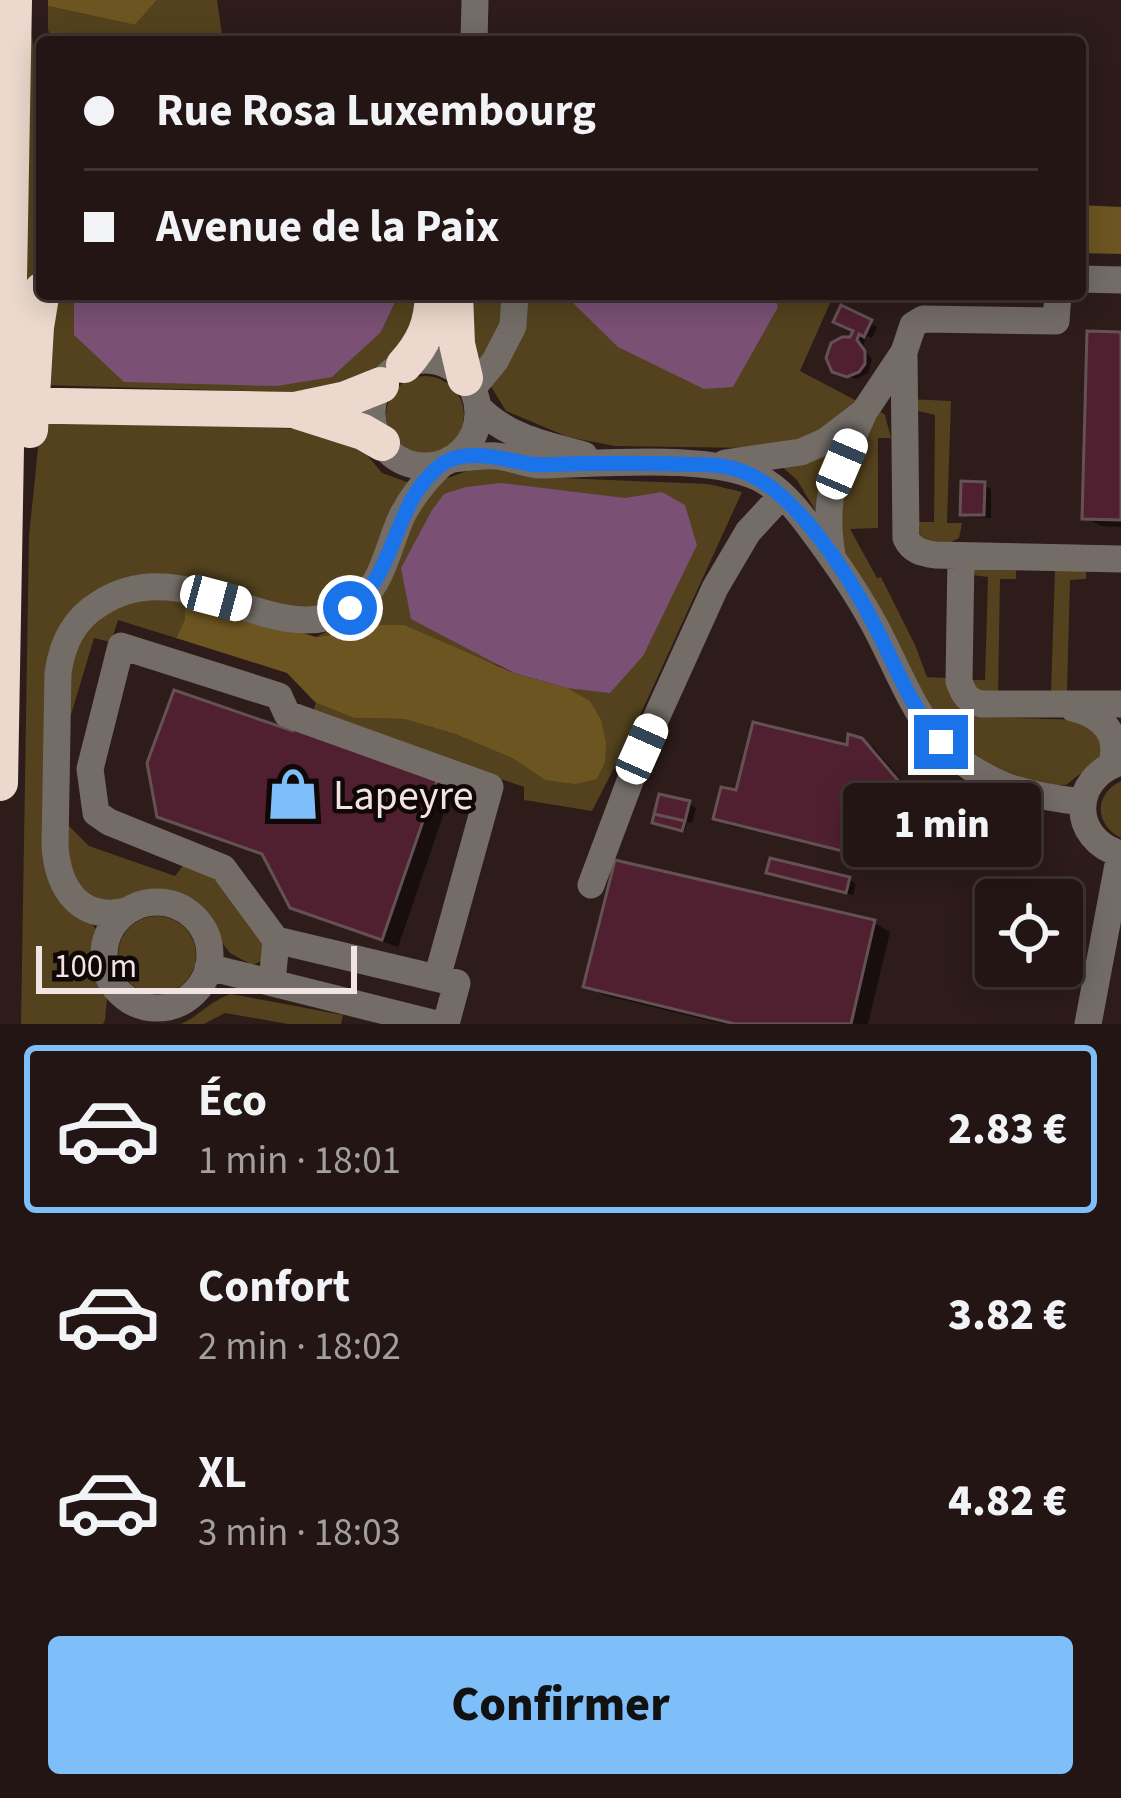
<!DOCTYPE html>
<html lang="fr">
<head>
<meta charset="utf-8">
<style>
  :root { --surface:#221513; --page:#2e2221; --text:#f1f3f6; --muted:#a29fa0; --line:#3f3433; --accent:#7ebef9 }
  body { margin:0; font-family:"Source Sans 3",sans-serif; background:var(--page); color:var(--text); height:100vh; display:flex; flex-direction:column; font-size:45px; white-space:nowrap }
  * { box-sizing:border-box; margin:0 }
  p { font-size:39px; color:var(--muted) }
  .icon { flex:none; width:66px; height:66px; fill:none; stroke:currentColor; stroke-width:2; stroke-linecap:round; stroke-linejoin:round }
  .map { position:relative; height:1024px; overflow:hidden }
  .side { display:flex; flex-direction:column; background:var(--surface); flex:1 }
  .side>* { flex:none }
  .hud { position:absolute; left:36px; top:36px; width:1050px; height:264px; border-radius:12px; box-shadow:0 6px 30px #0003,0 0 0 3px var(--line); display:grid; align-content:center; height:264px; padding:0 48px; background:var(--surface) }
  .controls { position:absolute; left:975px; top:879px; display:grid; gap:24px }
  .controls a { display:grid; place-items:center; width:108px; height:108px; border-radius:12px; background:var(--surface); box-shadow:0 6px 30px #0003,0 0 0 3px var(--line); font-size:60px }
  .scale { position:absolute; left:36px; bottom:30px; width:321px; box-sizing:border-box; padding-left:12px; border:6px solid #f1e4e2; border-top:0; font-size:33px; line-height:42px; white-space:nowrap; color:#f1e4e2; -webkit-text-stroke:9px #100807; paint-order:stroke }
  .end { position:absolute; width:54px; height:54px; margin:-27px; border:15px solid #1a73e8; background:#fff; box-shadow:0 0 0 6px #fff }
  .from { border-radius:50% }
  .bubble { position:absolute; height:84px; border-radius:12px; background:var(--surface); box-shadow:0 6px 30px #0003,0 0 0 3px var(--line); font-size:39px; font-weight:800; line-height:84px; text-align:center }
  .car { position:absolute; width:36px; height:72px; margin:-36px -18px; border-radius:15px; box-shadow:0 0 9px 3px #0007; background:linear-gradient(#fff 24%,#345 0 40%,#fff 0 76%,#345 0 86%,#fff 0) }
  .hud b { display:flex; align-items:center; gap:42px; height:114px; font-size:45px }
  .hud b+b { border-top:3px solid var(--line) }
  .hud i { width:30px; height:30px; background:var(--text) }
  ul { padding:21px 0 0; list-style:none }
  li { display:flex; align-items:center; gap:36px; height:168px; margin:0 24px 18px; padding:0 24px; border:6px solid transparent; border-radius:12px }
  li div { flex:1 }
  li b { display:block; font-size:45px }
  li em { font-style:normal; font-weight:800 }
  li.selected { border-color:var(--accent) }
  li>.icon { width:108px; height:108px; stroke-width:1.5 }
  .cta { display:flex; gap:24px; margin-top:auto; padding:24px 48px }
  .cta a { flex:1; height:138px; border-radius:12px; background:var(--accent); color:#111; font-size:48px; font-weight:800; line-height:138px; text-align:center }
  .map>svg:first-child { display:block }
  .green { fill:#53421d }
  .forest { fill:#6d5521 }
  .water { fill:#7a5074 }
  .shadow { fill:#0007 }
  .building { fill:#502031; stroke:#645156; stroke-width:3 }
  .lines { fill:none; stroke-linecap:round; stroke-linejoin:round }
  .minor { stroke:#746d67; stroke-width:27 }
  .highway { stroke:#ecd8cc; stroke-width:36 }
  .route { stroke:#1a73e8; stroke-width:15 }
  .labels { text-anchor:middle; stroke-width:9; stroke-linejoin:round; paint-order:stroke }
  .poi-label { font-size:42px; fill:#f1e4e2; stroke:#100807; text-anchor:start }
</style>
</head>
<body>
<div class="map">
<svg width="1121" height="1024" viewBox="0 0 1121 1024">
  <rect width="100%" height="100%" fill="#2d1c19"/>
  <!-- green -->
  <path class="green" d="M157,0H217L223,42H53L48,30V6L135,25Z
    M32,36L34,55L42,71V263L20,318L25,38Z
    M48,294H79L74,304L381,332L399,294H423L407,348L381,364L354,387L320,393L42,385Z
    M462,294H574L570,298L775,297L771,294H834L800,371L857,401L817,438L753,448L615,446L568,437L506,411L487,380L475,353Z
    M386 415a39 39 0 1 1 78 0a39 39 0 1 1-78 0Z
    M909,399L951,401L947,523H962L959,538L947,544L921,540L919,522H934L935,415L914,410Z
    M878,410L885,415L891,438H878V528L850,529L877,578L881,577L915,645L927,677L946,678L982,717L1083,720L1104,734L1099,759L1066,785H1044L995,768L964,746L933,716L842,547L835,508Z
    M41,419L329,430L352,437L382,473L410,483L375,569L338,603L293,609L134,580L55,657L73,911L93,925L98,933L95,959L99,976L108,988L105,1020L103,1024H21L29,536Z
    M853,428L821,520L797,480L780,465Z
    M481,466L537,477L708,484L742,492L631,735L592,811L524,800V787L312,714L316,703L354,718L404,719L455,734L512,758L545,780L567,688L375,625L351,632L316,637L364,613L418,507L434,483Z
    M973,566L1016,567V579H1000L998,696L981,694L971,680H985L988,577L972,575Z
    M1086,569V579L1070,580L1067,692H1051L1055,570Z
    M133,597L195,603L176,638L118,620L111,642L94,638L71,715L68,678L83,629Z
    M1121,781V838C1094,824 1094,794 1121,781Z
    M66,823L89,846L175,876L184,864L223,881L265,942L262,961L252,965L230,953L188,899L173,893L139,897L117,904L87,899L65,856Z
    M118 955a39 39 0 1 1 78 0a39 39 0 1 1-78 0Z
    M231,994L343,1015L341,1024H288L225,1013L204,1024H181C200,1015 212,1000 231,994Z"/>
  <!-- forest -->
  <path class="forest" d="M48,0H157L135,25L48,6Z
    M1080,205L1121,207V254L1080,253Z
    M195,603L316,637L351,632L375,625H404L514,673L567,688L590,701L601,720L606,743L605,762L597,779L576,784L545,780L512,758L455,734L404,719L354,718L316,703L287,673L176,638L185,620V605Z"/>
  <!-- water -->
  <path class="water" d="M79,294H399L381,332L332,377L277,386L124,382L74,335V304Z
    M574,294H771L775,297L778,307L733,387L704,389L618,347L569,299Z
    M501,483L625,498L662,492L685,505L697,545L643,656L610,693L567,688L514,673L411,619L401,568L432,510L444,494L466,487Z"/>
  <!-- shadow -->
  <path class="shadow" d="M857,294H875L871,300L863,299Z
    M842,309L877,327L872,338L867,336L863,346L872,360L868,373L856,379L837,372L857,331Z
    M1121,335V527L1101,526L1085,517Z
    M984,485L991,489V518L970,517L963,513Z
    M176,694L454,784L398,947L309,916L292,906L267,856L177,825L160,815Z
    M861,740L874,748L919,801L903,867L728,825L716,818L738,794L849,749Z
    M689,804L696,808L692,823L687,822L685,830L658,823Z
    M777,876L849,879L856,884L853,895Z
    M874,923L890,932L868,1024H723L603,995L587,985Z"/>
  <!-- building -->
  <path class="building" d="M841,305L872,320L864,337L859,334L857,340L865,351V364L859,372L847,377L832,372L826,358L831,343L842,337H850L853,331L833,322Z
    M1087,331L1121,332V520L1082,519Z
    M961,481L985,482L984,515H960Z
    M174,690L293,731L297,722L440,772L382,940L290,908L262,854L157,817L147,763Z
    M753,722L847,745L848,734L862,738L908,792L891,863L713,819L721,787L736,790Z
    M659,794L690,801L685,821L654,814Z
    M654,814L685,821L682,831L652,823Z
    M770,858L850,877L846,893L766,873Z
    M615,860L875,920L851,1024H735L583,987Z"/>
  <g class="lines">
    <!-- minor -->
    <path class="minor" d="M474,42L475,0
      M1080,279L1121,280
      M1058,294L1056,321L923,319L913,325L904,352L906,538C912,551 922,553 935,555L1121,559
      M372 413a53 53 0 1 1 106 0a53 53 0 1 1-106 0Z
      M472,389L495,361L513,326L515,294
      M478,407C506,437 546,445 584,455
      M864,412L904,352
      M451,459C466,458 482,455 496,456C512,457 526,465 541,465C599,464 718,452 766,482C791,498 809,526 826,549C844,574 861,600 875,626C911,694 924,752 1003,785C1029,795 1056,799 1083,802
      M725,463L801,452L826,441L864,412C839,470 821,489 832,555
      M961,556L959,681C963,694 968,702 983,704H1121
      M1073,708C1103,715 1121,735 1111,765
      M1121,762C1070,778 1070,839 1121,854
      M591,885L642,749L715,588L748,532L782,495
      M104 955a53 53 0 1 1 106 0a53 53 0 1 1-106 0Z
      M127,911C80,922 58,889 55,846L58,673C62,644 73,620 99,604C185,547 273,653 349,609C384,589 387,546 403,514C414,493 427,478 443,463
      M276,940L223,868L109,822L96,813L90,769L121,646L279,696L287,714L490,787L437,978
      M208,967L437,1024
      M272,983L276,940L457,983L446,1024
      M1088,1024L1120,854"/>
    <!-- highway -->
    <path class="highway" d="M455,294L457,344L465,378
      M404,365C424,343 432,324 433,294
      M0,405L294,410L346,399L381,385
      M297,411L363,432L382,443
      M30,430L36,327L42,290
      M0,783L14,0"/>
  </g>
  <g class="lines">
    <!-- route -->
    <path class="route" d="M350,608C398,573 392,502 441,465C464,447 504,459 529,464C541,466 554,464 566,464C602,463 638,463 675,464C696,465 718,463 738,470C795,487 852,580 878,632C899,673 910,705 941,742"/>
  </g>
  <!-- icons -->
  <defs>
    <g id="shop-bare" transform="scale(4.14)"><path d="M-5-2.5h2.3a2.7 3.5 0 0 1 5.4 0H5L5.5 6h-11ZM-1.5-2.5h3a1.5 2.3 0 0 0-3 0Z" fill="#7ebef9" stroke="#100807" stroke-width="2.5" paint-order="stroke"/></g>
  </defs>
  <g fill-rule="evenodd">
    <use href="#shop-bare" x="293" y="794"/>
  </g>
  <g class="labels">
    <!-- poi labels -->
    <g class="poi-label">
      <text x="333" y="809">Lapeyre</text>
    </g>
  </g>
</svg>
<div class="controls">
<a><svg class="icon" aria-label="locate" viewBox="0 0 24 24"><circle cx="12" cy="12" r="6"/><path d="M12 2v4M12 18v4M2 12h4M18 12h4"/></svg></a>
</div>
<div class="scale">100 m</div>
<i class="end from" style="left:350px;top:608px"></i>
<i class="end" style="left:941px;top:742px"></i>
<div class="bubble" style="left:843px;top:783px;width:198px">1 min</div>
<i class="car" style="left:842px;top:464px;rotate:23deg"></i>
<i class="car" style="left:216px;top:598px;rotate:105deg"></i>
<i class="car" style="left:642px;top:749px;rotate:24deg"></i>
<div class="hud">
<b><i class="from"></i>Rue Rosa Luxembourg</b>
<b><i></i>Avenue de la Paix</b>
</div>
</div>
<section class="side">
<ul>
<li class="selected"><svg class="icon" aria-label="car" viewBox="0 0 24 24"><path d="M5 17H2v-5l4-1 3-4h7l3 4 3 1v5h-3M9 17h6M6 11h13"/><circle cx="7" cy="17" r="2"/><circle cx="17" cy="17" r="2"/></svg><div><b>Éco</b><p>1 min · 18:01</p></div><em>2.83 €</em></li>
<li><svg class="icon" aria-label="car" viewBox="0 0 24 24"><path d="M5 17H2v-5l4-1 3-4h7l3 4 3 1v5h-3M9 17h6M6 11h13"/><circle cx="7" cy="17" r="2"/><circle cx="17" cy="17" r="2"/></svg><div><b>Confort</b><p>2 min · 18:02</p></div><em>3.82 €</em></li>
<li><svg class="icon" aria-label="car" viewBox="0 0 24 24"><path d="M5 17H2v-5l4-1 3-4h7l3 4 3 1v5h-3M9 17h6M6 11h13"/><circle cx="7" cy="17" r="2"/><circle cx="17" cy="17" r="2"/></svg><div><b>XL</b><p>3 min · 18:03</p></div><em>4.82 €</em></li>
</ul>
<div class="cta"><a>Confirmer</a></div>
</section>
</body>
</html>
